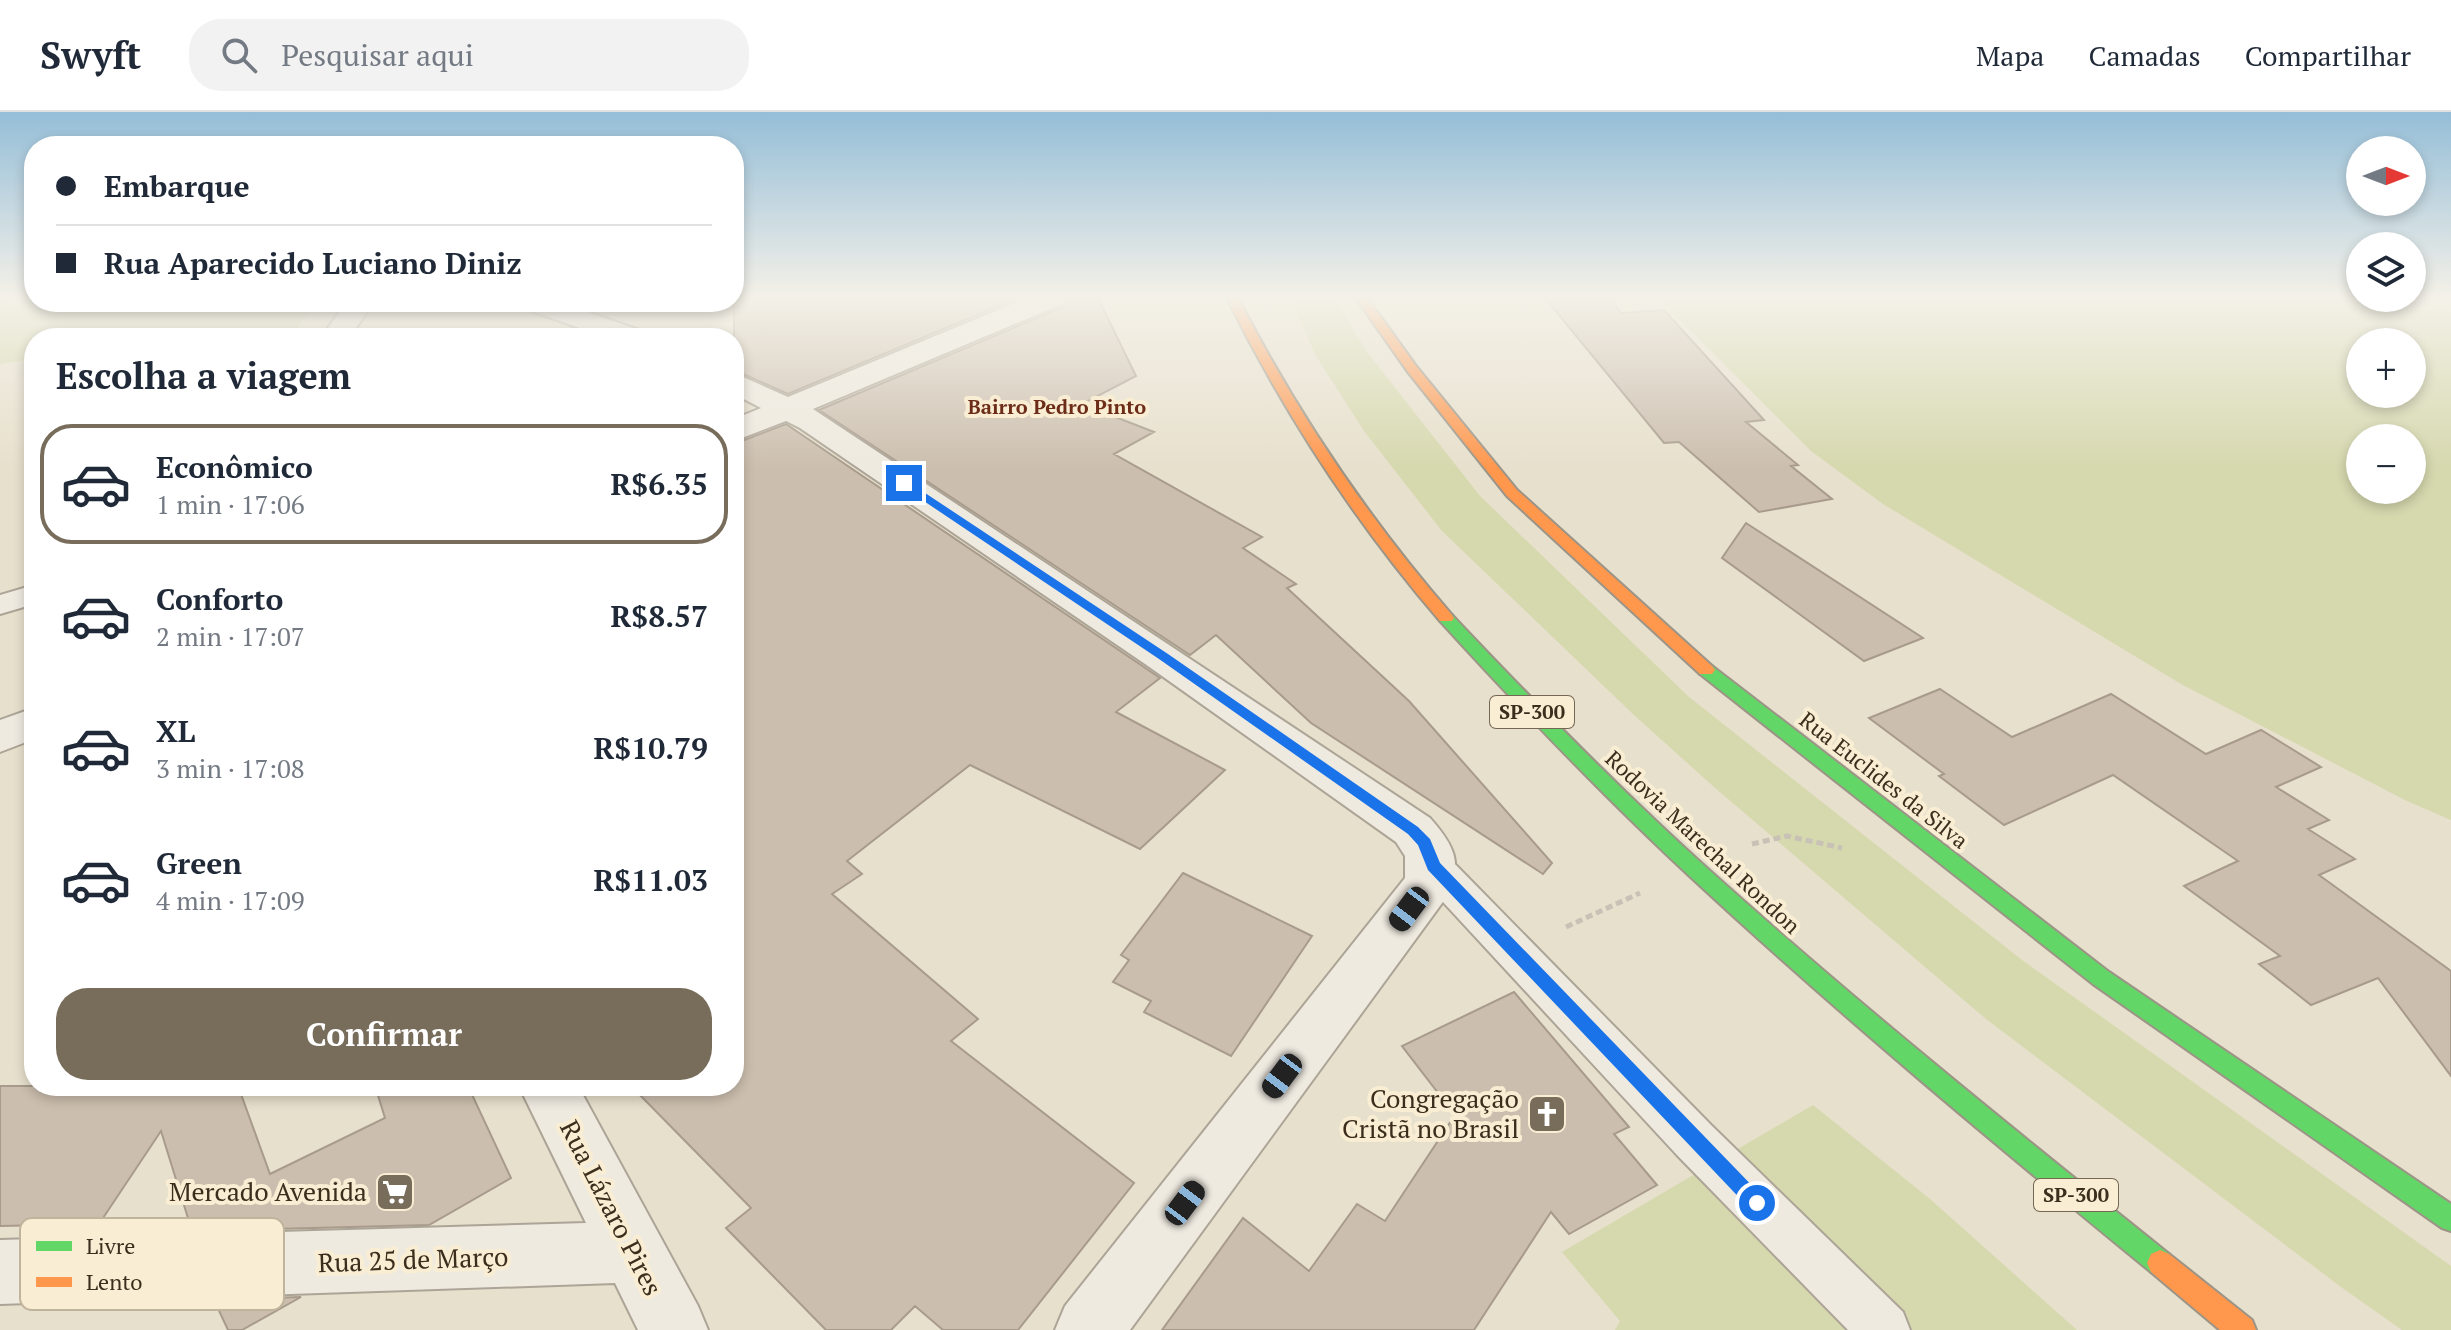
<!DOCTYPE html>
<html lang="pt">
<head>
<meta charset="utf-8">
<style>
  :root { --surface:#fff; --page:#f2f2f3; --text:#1f2937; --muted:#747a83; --line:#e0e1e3; --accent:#786c5b }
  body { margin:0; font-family:"PT Serif",serif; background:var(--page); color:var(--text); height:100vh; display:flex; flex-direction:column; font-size:30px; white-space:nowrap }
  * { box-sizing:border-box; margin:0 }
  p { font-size:26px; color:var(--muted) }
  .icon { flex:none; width:44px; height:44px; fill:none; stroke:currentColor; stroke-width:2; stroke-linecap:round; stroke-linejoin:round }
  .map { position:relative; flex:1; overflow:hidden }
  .details { position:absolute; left:24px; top:216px; width:720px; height:768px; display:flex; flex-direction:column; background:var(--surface); border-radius:32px; box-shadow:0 4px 12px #0003 }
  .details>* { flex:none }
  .top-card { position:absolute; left:24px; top:24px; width:720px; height:176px; border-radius:32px; box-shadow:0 4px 12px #0003; display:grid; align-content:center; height:176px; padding:0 32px; background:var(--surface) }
  .needle { width:52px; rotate:90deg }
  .controls { position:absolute; left:2346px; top:24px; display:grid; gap:16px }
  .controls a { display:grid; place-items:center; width:80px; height:80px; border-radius:50%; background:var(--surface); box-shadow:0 4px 12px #0003; font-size:40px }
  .end { position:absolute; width:36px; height:36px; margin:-18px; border:10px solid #1a73e8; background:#fff; box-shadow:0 0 0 4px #fff }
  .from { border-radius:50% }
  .car { position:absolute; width:24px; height:48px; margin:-24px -12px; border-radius:10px; box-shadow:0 0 6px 2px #0007; background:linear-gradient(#222 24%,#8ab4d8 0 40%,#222 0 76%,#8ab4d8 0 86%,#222 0) }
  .top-card b { display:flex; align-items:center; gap:28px; height:76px; font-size:30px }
  .top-card b+b { border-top:2px solid var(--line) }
  .top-card i { width:20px; height:20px; background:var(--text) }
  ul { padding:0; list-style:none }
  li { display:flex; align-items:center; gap:24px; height:120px; margin:0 16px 12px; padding:0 16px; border:4px solid transparent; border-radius:32px }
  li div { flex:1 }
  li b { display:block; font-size:30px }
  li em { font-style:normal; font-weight:600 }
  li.current { border-color:var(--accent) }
  li>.icon { width:72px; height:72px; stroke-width:1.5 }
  h2 { padding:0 32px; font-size:36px; line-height:96px }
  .button { display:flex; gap:16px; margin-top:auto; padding:16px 32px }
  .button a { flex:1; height:92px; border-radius:32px; background:var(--accent); color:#fff; font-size:32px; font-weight:600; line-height:92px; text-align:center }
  header { display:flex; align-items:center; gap:48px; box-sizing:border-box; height:112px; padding:0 40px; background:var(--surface); border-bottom:2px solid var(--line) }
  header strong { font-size:38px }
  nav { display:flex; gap:44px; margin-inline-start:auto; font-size:28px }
  .search { width:560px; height:72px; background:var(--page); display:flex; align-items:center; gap:20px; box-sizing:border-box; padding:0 28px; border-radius:32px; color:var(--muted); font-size:30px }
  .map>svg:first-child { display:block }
  .green { fill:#d6d8ae; fill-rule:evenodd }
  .building { fill:#cbbeae; stroke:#a89b8c; stroke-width:2 }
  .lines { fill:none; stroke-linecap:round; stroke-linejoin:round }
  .lane-casing { stroke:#aca496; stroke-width:4 }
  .street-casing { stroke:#aca496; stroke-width:4 }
  .fast-casing { stroke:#9c9486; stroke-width:4 }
  .slow-casing { stroke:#9c9486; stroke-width:4 }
  .path { stroke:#c8c1b6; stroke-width:5; stroke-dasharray:7 4; stroke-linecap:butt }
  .lane { fill:#efeae0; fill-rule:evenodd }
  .street { fill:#efeae0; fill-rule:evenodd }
  .fast { fill:#63d668; fill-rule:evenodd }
  .slow { fill:#ff974d; fill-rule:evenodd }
  .route { fill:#1a73e8 }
  .labels { text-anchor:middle; stroke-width:8; stroke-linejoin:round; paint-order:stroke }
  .far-neighbourhood-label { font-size:20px; font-weight:bold; fill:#6d2c18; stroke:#f9eed3 }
  .shield { fill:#f9eed3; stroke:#756754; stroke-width:2 }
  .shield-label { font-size:20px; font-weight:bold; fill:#3c2d1d }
  .street-label { font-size:22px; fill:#3c2d1d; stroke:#f9eed3 }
  .near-poi-label { font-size:26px; fill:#3c2d1d; stroke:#f9eed3; text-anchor:end }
  .near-street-label { font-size:26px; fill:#3c2d1d; stroke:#f9eed3 }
  .key { fill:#f9eed3; stroke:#c0b49c; stroke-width:2 }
  .key-label { font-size:22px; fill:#3c2d1d }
</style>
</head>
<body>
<header>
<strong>Swyft</strong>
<div class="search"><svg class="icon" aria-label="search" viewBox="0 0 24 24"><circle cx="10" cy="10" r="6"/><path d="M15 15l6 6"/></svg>Pesquisar aqui</div>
<nav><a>Mapa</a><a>Camadas</a><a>Compartilhar</a></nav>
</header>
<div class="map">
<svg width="2451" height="1218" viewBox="0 0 2451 1218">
  <rect width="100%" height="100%" fill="#e7e0cd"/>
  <!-- green -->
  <path class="green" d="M0,186H34V190H316L289,226H34V247L0,252Z
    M1290,186H1334L1367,240L1480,384L1689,585L2022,848L2451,1154V1218H2402L2341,1175L1986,907L1714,675L1635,604L1442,419L1364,319L1316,244Z
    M1658,186H2325L2451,201V708L2407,689L2181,572L1883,392L1811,339ZM2360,230H2412V282H2360ZM2360,326H2412V378H2360Z
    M1813,993L1930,1087L2077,1218H1615L1620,1209L1562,1140Z"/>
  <!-- building -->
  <path class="building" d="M734,186H1018L788,282L734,258Z
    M1068,186H1098L1136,264L1082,292L1154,320L1114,342L1262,425L1243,436L1296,472L1287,476L1409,589L1552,751L1543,762L1311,611L1216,523L1190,543L819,298L1063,195Z
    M1545,186H1611L1621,201L1664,198L1764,308L1746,310L1798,353L1791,354L1832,387L1759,400L1679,330L1664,331Z
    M786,312L1160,566L1116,600L1225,658L1140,737L970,653L847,749L862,762L832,782L978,907L951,929L1134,1071L1018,1218H943L915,1194L891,1218H826L726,1116L751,1096L631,974H734V332Z
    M1746,411L1923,526L1864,549L1722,446Z
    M1940,577L2012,625L2111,582L2206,642L2261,618L2321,655L2276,675L2329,708L2308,717L2355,747L2319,763L2451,859V964L2378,866L2311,893L2259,852L2280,844L2184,774L2238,749L2113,663L2004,713L1939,664L1944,662L1869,606Z
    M1183,761L1312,824L1231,944L1144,900L1151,889L1113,870L1129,848L1121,843Z
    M1514,880L1629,1015L1614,1022L1657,1073L1569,1122L1551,1100L1474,1218H1162L1243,1106L1309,1159L1357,1092L1385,1109L1455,1003L1402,934Z
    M0,974H238L270,1062L385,1006L375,974H468L511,1066L429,1113L192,1119L161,1019L99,1112L0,1114Z
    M301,1185L242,1218H228L214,1188Z"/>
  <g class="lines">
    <!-- lane casing -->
    <g class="lane-casing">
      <path id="lane" d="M34,473V492L0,502V483Z
        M1433,740L1447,744L1711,1013L1903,1200L1910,1218H1848L1677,1043L1419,764L1414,754L1419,744Z"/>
    </g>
    <!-- street casing -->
    <g class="street-casing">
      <path id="street" d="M1027,186H1065L1062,192L813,297L1430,706C1455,734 1464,753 1445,787L1130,1218H1055L1065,1194L1405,766V744L1396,730L1148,554L800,316L786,309L734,329V307L761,296L734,282V261L788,285Z
        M346,190H374L349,226H321Z
        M519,190H559L645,220L649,226H608L523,196Z
        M34,596V627L0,640V608Z
        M519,974H578L698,1194L708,1218H638L615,1171L0,1192V1128L586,1111Z"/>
    </g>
    <!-- fast casing -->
    <g class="fast-casing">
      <path id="fast" d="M1446,501L1452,503C1535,591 1619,677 1709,758C1858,892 2013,1017 2169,1142L2173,1151L2169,1160L2160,1164L2151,1160C1996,1033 1842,905 1695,769C1606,687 1522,599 1440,509L1438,506L1440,503Z
        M1706,553L1712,554L2109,860L2451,1092V1119L2442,1116L2093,872L1700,562L1697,558Z"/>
    </g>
    <!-- slow casing -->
    <g class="slow-casing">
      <path id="slow" d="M1227,186H1238C1297,301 1367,405 1452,503L1454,506L1452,509H1440C1355,410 1285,303 1227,186Z
        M1356,186H1367L1416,254L1517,378L1712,554L1715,558L1712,562H1700L1507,384L1408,260Z
        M2160,1138L2169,1142L2252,1208L2256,1218H2220L2151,1160L2147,1151L2151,1142Z"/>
    </g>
    <!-- path -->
    <path class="path" d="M1752,732L1787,724L1842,736
      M1566,815L1640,781"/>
    <!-- lane -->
    <use href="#lane" class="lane"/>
    <!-- street -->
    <use href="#street" class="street"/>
    <!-- fast -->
    <use href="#fast" class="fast"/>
    <!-- slow -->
    <use href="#slow" class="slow"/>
  </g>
  <!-- sky -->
  <linearGradient id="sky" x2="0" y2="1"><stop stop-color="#95bed8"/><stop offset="0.52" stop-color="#f4f1e8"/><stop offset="1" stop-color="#f4f1e8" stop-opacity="0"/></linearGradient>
  <rect width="2451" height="357" fill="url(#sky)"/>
  <!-- route -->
  <path class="route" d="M900,369H907L1168,542L1418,715L1430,727L1440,751L1763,1085L1766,1091L1763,1097L1757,1100L1750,1097L1428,758L1418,733L1408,722L1159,547L900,373Z"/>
  <!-- icons -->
  <defs>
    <g id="church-square" transform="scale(2)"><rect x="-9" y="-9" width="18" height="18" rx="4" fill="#786c5b" stroke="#f9eed3"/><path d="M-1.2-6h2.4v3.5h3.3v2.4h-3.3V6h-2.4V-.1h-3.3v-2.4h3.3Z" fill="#fff"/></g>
    <g id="supermarket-square" transform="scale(2)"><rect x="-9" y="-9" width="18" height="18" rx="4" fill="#786c5b" stroke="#f9eed3"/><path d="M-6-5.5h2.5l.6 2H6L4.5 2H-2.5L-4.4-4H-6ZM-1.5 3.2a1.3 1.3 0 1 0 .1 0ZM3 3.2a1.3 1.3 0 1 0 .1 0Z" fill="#fff"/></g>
  </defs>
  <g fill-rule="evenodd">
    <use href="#church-square" x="1547" y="1002"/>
    <use href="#supermarket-square" x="395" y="1080"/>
  </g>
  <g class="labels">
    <!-- far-neighbourhood labels -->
    <g class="far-neighbourhood-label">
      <text x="1057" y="302">Bairro Pedro Pinto</text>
    </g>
    <!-- shield labels -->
    <g class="shield">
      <rect x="1490" y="584" width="84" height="32" rx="6"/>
      <rect x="2034" y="1067" width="84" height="32" rx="6"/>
    </g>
    <g class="shield-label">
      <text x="1532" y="607">SP-300</text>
      <text x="2076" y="1090">SP-300</text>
    </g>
    <!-- street labels -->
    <g class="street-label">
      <text transform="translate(1884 668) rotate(38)" y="8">Rua Euclides da Silva</text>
      <text transform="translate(1703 730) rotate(43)" y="8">Rodovia Marechal Rondon</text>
    </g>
    <!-- near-poi labels -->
    <g class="near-poi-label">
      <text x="1519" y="996">Congregação<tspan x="1519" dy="30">Cristã no Brasil</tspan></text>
      <text x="367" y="1089">Mercado Avenida</text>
    </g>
    <!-- near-street labels -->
    <g class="near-street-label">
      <text transform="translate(611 1096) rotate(63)" y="9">Rua Lázaro Pires</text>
      <text transform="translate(413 1148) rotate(-2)" y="9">Rua 25 de Março</text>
    </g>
  </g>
  <!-- legend -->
  <rect x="20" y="1106" width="264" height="92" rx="12" class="key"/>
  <rect x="36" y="1129" width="36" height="10" fill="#63d668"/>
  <rect x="36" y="1165" width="36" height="10" fill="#ff974d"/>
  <g class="key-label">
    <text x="86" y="1142">Livre</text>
    <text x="86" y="1178">Lento</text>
  </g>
</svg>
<div class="controls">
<a><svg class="needle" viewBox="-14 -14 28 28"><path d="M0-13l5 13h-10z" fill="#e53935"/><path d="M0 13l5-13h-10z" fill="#747a83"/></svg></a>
<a><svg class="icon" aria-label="layers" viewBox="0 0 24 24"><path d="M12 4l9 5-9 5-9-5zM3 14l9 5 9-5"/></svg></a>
<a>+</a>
<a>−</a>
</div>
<i class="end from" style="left:1757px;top:1091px"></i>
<i class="end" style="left:904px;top:371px"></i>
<i class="car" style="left:1409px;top:797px;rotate:217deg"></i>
<i class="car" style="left:1282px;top:964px;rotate:217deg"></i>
<i class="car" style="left:1185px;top:1091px;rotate:37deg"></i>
<div class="top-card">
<b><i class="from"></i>Embarque</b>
<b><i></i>Rua Aparecido Luciano Diniz</b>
</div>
<section class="details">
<h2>Escolha a viagem</h2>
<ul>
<li class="current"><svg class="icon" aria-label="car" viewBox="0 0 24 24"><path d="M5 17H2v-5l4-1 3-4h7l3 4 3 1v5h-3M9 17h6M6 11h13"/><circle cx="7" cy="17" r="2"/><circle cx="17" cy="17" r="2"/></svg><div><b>Econômico</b><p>1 min · 17:06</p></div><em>R$6.35</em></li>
<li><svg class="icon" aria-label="car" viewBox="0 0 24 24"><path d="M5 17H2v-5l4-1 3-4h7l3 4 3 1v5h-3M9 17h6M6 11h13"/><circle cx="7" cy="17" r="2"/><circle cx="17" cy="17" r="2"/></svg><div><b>Conforto</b><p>2 min · 17:07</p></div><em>R$8.57</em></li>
<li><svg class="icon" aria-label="car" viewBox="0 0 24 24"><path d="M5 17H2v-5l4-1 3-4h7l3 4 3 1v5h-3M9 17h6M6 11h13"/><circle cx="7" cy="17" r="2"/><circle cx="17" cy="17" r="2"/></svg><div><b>XL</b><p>3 min · 17:08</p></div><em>R$10.79</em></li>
<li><svg class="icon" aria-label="car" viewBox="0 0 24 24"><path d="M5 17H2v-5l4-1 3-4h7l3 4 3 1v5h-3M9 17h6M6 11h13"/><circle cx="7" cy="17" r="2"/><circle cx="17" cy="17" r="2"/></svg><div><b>Green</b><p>4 min · 17:09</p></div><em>R$11.03</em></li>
</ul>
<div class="button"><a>Confirmar</a></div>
</section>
</div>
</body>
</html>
